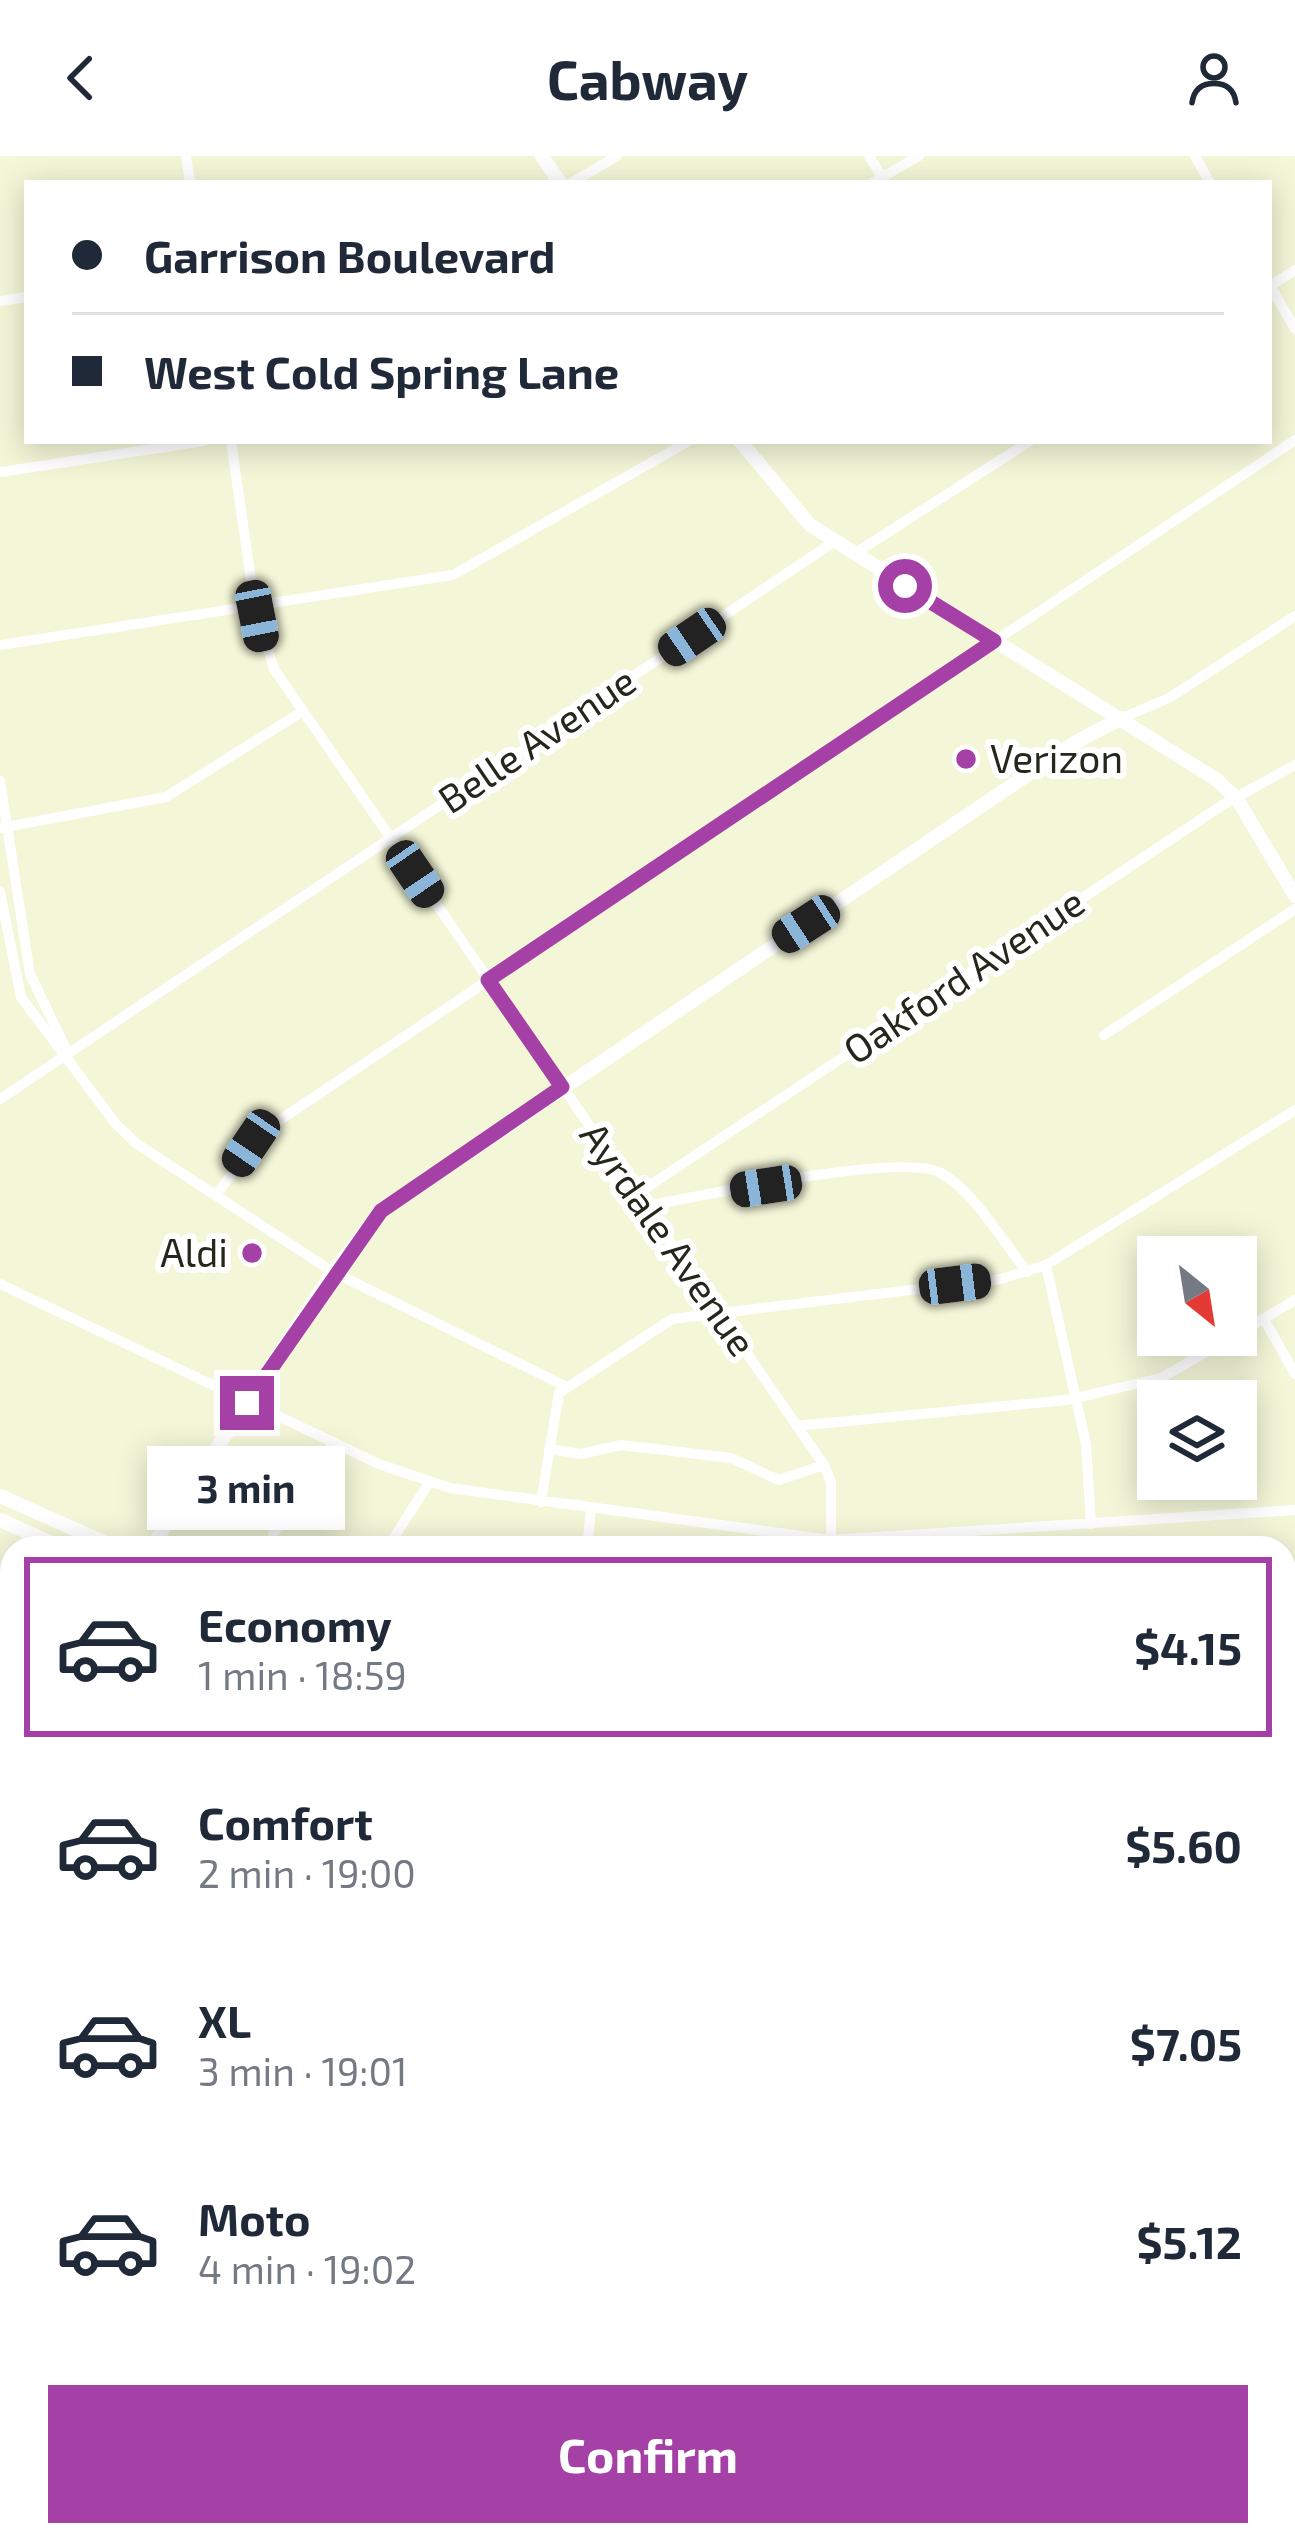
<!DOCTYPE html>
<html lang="en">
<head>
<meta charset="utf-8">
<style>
  :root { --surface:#fff; --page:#f2f2f3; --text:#1f2937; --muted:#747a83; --line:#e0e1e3; --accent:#a541a6 }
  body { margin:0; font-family:"Exo 2",sans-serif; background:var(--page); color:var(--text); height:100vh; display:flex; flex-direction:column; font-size:45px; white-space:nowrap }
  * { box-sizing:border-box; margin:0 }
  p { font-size:39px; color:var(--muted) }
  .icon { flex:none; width:66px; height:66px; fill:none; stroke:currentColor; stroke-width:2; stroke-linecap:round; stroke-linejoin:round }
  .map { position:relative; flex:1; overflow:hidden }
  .drawer { position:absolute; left:0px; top:1380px; width:1296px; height:1011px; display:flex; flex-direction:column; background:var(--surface); border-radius:36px 36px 0 0; box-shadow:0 6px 30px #0003 }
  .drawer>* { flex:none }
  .hud { position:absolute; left:24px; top:24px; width:1248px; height:264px; border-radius:0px; box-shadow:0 6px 30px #0003; display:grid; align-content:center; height:264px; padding:0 48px; background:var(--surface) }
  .needle { width:78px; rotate:150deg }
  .tools { position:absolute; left:1137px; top:1080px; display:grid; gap:24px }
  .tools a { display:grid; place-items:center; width:120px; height:120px; border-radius:0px; background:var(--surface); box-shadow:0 6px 30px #0003; font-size:60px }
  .end { position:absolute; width:54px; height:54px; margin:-27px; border:15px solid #a541a6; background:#fff; box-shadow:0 0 0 6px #fff }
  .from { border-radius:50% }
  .bubble { position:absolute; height:84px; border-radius:0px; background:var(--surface); box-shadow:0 6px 30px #0003; font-size:39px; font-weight:700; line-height:84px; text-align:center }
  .car { position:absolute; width:36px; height:72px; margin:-36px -18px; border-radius:15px; box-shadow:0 0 9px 3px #0007; background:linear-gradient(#222 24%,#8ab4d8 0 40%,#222 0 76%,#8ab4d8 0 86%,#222 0) }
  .hud b { display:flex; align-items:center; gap:42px; height:114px; font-size:45px }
  .hud b+b { border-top:3px solid var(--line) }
  .hud i { width:30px; height:30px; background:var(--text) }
  ul { padding:21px 0 0; list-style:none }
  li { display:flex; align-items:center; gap:36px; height:180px; margin:0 24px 18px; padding:0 24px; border:6px solid transparent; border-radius:0px }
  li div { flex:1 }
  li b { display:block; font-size:45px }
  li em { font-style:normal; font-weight:700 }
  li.active { border-color:var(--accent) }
  li>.icon { width:108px; height:108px; stroke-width:1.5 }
  .primary-button { display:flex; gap:24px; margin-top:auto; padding:24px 48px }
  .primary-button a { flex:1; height:138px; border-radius:0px; background:var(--accent); color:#fff; font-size:48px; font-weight:700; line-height:138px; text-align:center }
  header { display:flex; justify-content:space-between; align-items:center; height:156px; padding:0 48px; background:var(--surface); font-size:54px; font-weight:700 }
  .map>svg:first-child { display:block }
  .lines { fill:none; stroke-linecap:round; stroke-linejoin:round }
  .minor { stroke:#fff; stroke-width:10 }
  .major { stroke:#fff; stroke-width:14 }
  .rail { stroke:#797b68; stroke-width:3 }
  .route { stroke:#a541a6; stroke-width:15 }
  .poi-dot { fill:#a541a6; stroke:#fff; stroke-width:4.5 }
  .labels { text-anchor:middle; stroke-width:12; stroke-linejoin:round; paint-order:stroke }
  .street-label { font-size:39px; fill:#26271c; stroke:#fff }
  .poi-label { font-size:39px; fill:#26271c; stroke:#fff; text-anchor:start }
</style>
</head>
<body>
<header><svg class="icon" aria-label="back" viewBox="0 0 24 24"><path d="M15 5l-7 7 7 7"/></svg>Cabway<svg class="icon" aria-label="person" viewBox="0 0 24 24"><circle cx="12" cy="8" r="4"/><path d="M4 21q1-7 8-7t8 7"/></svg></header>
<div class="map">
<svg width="1295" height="2389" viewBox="0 0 1295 2389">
  <rect width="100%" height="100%" fill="#f3f6d7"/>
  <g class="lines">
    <!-- minor -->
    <path class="minor" d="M186,0L190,27
      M869,0L882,21
      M1195,0L1210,27
      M571,27L617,0
      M872,27L919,0
      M1269,128L1295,173
      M1269,131L1295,114
      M0,145L27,141
      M231,285L255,452L274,513L824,1309L831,1326V1392
      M0,316L205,285
      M854,398L1030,285
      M0,489L453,419L689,285
      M1122,562L1169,542L1295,460
      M0,625L30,818L67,895
      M0,672L166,641L303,555
      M0,736L21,841L115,967L137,988L333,1116L565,1230
      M1104,879L1295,753
      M0,943L834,386
      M637,1038L1224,648L1295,609
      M216,1039L265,974L1295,284
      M645,1050C700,1041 901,995 941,1017C975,1036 1003,1086 1027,1116
      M1046,1109L1086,1288L1091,1368
      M0,1128L379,1308L450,1332L831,1384L1295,1354
      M1264,1163L1295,1218
      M1236,1179L1295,1144
      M797,1270L1067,1244L1161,1222L1236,1179
      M549,1293L581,1298L621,1289L731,1302L779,1324L824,1309
      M541,1346L559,1237L672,1163L1001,1123L1046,1109L1295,954
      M274,1392L273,1378L333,1287
      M387,1392L429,1327
      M587,1392L591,1353
      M0,1534L12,1539
      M0,1804L12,1812
      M1284,1942L1295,1947
      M0,1979L12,1961
      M1284,2067L1295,2072
      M1284,2109L1295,2084
      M1284,2252L1295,2256
      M0,2297L9,2344
      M102,2379L128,2389
      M205,2379L206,2389
      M309,2379V2389
      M418,2379V2389
      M952,2379L953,2389
      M1070,2379L1072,2389
      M1202,2379L1229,2389
      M555,2383L576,2379
      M1177,2389L1180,2379"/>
    <!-- major -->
    <path class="major" d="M542,0L560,27
      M740,285L810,369L1217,624L1237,643L1295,740
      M0,1340L117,1392
      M0,1364L63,1392
      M151,1392L333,1116L381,1055L1076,586L1122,562
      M1284,1512L1295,1510
      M1284,1533L1295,1532
      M0,1617L12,1600
      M1284,1692L1295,1687
      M0,2118L12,2116"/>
    <!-- rail -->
    <path class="rail" d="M0,1488L12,1491
      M0,1513L12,1515
      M1284,1556L1295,1553"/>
  </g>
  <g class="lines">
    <!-- route -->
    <path class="route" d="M247,1247L381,1055L562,931L488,824L994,485L905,430"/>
  </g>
  <!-- markers -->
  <g class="poi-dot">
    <circle cx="966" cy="603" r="12"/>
    <circle cx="252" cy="1097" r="12"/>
  </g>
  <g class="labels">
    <!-- street labels -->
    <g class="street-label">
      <text transform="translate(537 584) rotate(-34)" y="14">Belle Avenue</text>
      <text transform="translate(964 820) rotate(-34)" y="14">Oakford Avenue</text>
      <text transform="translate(668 1083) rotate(55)" y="14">Ayrdale Avenue</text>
    </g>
    <!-- poi labels -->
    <g class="poi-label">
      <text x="990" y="617">Verizon</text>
      <text x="228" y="1111" text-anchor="end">Aldi</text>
    </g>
  </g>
</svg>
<div class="tools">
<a><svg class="needle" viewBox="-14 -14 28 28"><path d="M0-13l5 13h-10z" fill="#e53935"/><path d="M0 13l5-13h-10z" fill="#747a83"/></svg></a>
<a><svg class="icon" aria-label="layers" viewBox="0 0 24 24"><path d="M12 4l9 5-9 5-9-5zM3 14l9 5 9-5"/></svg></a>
</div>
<i class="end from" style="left:905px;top:430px"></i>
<i class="end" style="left:247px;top:1247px"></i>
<div class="bubble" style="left:147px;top:1290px;width:198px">3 min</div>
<i class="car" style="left:257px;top:460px;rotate:169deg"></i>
<i class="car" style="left:692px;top:481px;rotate:236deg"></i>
<i class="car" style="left:415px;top:718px;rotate:146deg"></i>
<i class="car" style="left:806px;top:768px;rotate:237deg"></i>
<i class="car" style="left:251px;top:987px;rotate:214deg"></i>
<i class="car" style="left:766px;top:1030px;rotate:261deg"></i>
<i class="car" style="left:955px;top:1128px;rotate:83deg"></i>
<div class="hud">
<b><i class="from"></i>Garrison Boulevard</b>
<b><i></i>West Cold Spring Lane</b>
</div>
<section class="drawer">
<ul>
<li class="active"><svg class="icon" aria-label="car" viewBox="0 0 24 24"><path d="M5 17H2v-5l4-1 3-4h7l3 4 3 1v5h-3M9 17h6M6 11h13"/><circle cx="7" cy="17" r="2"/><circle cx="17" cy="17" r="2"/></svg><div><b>Economy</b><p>1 min · 18:59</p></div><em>$4.15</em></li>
<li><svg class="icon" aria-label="car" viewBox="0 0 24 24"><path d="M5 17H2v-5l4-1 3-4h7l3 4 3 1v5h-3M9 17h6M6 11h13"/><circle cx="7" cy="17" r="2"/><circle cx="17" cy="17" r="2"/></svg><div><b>Comfort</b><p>2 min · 19:00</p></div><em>$5.60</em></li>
<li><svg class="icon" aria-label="car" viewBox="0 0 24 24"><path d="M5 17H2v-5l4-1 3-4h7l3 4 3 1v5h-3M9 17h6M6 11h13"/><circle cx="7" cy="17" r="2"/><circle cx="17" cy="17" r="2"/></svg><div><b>XL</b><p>3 min · 19:01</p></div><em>$7.05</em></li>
<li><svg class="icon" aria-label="car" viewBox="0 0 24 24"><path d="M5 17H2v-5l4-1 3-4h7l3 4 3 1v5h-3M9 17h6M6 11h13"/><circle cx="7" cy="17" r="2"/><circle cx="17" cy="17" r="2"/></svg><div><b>Moto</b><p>4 min · 19:02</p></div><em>$5.12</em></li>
</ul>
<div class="primary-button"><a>Confirm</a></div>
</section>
</div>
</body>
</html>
